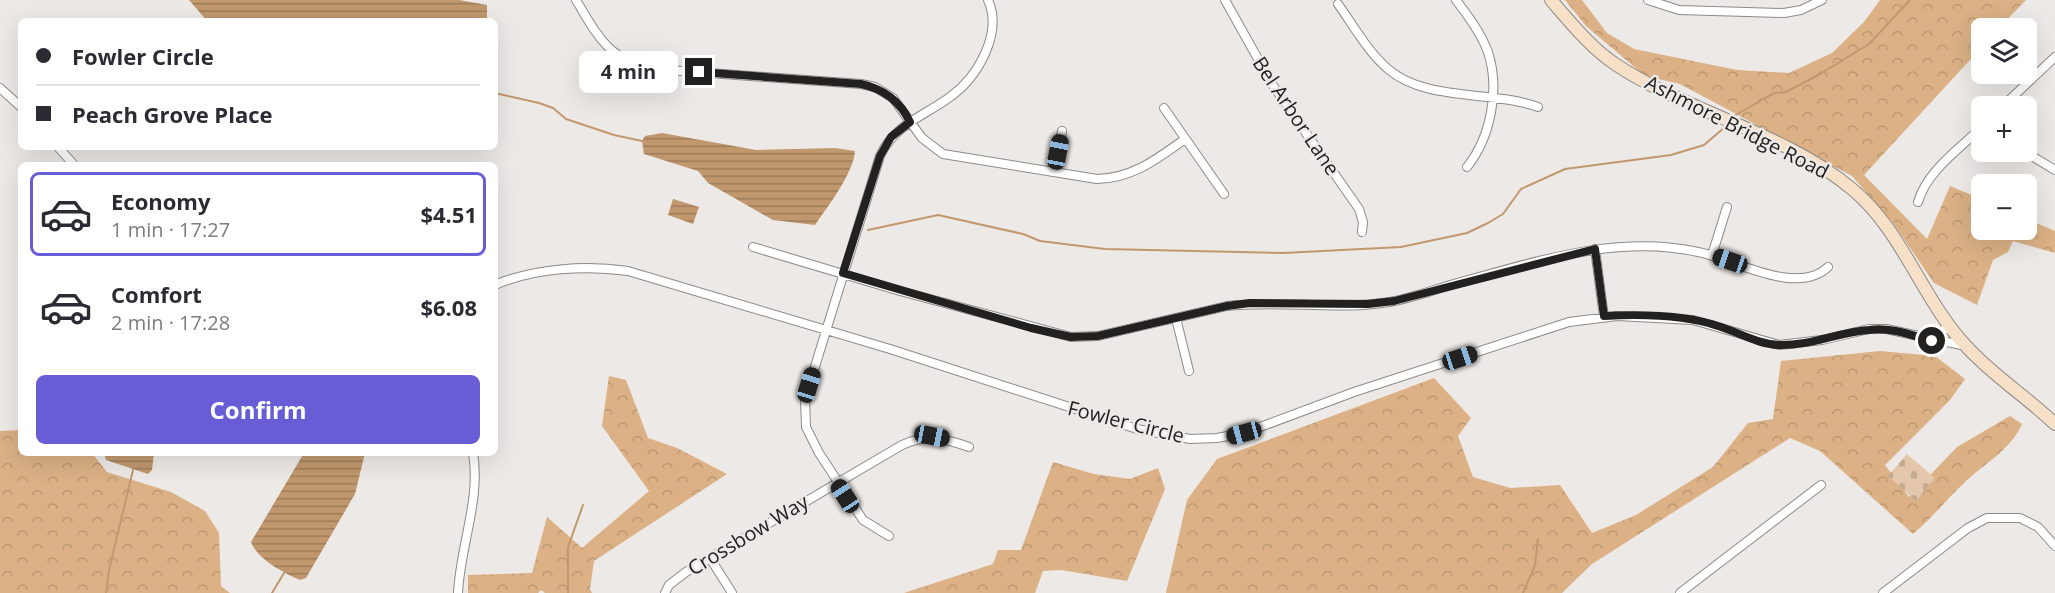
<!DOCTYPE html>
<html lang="en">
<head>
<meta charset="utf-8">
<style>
  :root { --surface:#fff; --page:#f7f7f7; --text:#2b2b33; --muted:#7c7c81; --line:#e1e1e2; --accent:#685dd6 }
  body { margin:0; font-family:"Open Sans",sans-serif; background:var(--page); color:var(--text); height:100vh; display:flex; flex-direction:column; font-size:22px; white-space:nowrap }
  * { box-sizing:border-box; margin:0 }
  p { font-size:20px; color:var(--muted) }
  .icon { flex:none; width:33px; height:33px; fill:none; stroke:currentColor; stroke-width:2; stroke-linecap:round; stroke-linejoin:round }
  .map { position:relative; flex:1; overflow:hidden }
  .details { position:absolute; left:18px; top:162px; width:480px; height:294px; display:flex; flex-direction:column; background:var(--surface); border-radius:9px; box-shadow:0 6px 24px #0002 }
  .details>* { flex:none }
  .banner { position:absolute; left:18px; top:18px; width:480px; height:132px; border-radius:9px; box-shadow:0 6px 24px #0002; display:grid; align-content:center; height:132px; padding:0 18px; background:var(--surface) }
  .controls { position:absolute; left:1971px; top:18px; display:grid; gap:12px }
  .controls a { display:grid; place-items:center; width:66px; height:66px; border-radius:9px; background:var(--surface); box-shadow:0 6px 24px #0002; font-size:30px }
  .end { position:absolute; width:27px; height:27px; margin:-14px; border:8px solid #222120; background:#fff; box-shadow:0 0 0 3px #fff }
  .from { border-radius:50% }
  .bubble { position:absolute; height:42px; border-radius:9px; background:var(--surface); box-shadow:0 6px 24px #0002; font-size:20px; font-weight:700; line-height:42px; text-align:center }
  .car { position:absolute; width:18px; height:36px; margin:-18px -9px; border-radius:8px; box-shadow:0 0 4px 2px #0007; background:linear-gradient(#222 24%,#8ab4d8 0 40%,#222 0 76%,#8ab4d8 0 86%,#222 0) }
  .banner b { display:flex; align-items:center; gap:21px; height:57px; font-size:22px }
  .banner b+b { border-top:2px solid var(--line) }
  .banner i { width:15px; height:15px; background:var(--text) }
  ul { padding:10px 0 0; list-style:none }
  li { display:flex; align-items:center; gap:18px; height:84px; margin:0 12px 9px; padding:0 6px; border:3px solid transparent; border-radius:9px }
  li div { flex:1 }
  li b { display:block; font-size:22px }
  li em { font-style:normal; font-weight:700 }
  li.active { border-color:var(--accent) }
  li>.icon { width:54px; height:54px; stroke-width:1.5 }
  .action { display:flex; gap:12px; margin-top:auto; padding:12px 18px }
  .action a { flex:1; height:69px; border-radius:9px; background:var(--accent); color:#fff; font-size:24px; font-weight:700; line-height:69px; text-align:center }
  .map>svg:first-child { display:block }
  .forest { fill:url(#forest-crowns) }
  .cemetery { fill:url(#cemetery-stones) }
  .water { fill:url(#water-rules) }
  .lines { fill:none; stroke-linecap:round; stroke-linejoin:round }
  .stream { stroke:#c1986d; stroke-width:2 }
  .minor-casing { stroke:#8d8a87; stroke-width:10 }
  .secondary-casing { stroke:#8d8a87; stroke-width:14 }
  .minor { stroke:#fff; stroke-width:8 }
  .secondary { stroke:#f6e0c7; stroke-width:12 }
  .route { stroke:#222120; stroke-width:8 }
  .labels { text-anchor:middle; stroke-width:5; stroke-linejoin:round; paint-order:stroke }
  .street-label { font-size:20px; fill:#222120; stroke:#ede9e6 }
</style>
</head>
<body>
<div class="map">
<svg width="2055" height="593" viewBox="0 0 2055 593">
  <defs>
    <pattern id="forest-crowns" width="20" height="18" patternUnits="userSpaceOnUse" patternTransform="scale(1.5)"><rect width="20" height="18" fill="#dbb185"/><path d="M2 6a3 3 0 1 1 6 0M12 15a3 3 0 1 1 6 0" fill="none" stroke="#bc9873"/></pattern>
    <pattern id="cemetery-stones" width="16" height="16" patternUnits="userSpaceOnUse" patternTransform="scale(1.5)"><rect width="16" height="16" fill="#e4c7aa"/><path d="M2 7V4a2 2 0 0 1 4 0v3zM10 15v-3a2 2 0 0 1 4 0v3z" fill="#c3ab92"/></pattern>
    <pattern id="water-rules" width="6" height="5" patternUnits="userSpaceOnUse" patternTransform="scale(1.5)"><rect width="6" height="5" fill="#c1986d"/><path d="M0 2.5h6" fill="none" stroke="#9c7c59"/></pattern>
  </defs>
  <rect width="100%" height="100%" fill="#ede9e6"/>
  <!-- forest -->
  <path class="forest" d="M1565,0H1582L1607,33L1634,49L1737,70L1789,73L1832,53L1864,22L1880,0H2026L1999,28H1982L1981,48L1864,175L1927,239L1950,186L1981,199L1982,230H2026L2027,219L2055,231V253L2013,241L2008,252L1993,260L1977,305L1934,283L1893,223L1852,176L1680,84L1645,76L1586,26Z
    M1880,351L1935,356L1965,379L1950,400L1885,465L1909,497L1957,447L2010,416L2022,424C2010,451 1983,464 1963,484C1946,500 1932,518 1913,534L1820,451L1790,438L1592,564L1562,593H1166L1187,500L1217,459L1434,378L1471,418L1458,436L1473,477L1510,488L1560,485L1592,533L1636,515L1713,467L1748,423L1773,419L1781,361Z
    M609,376L626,380L648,438L677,448L727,474L594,561L590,589L592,593H545L541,590L538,593H468V575L532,573L547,517L582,548L649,491L602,426Z
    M21,430V453H92L107,472L171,492L205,511L219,533L221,586L230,593H0V431Z
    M1053,462L1094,474L1130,479L1158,468L1165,489L1127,581L1061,570L1043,571L1035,593H904L993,564L998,550H1021Z"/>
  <!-- cemetery -->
  <path class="cemetery" d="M1907,454L1935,478L1916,501L1888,476Z"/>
  <!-- water -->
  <path class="water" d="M189,0H459L487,5V21H207Z
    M662,133L756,150L835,148L855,151C853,174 828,206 815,225L773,220L708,183L698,171L644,154L642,141L645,136Z
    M673,199L699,207L693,224L668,215Z
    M104,453H154L152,470L148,474L106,460Z
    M304,453H365L355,494L306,578L300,580C284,573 258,560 251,542Z"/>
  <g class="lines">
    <!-- stream -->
    <path class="stream" d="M495,93L539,103L553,108L566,119L614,135L642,141
      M1734,116L1774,93L1786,92L1820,74L1869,44L1910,0
      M868,230L938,215L1023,234L1040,241L1105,249L1283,253L1401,247L1467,233L1488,223L1503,214L1521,189L1565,169L1671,155L1704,145L1725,127
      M106,593L109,570L133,470
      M272,593L284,573
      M568,593V547L583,505
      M1523,593L1535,565L1538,539"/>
    <!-- minor casing -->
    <g class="minor-casing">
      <path id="minor" d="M576,0C599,38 607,58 653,69L861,84L875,87L893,98L922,138L943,154L1097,179C1133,178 1157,159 1185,139
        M1225,0L1272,84L1359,209L1363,222L1362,232
        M1456,0C1468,16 1481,33 1488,52C1500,89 1491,137 1467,167
        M1648,0L1679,10L1784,13L1801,10L1822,0
        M1338,4C1353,25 1368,52 1388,69C1426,102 1491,90 1538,107
        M0,88L21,107
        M2003,106L2055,57
        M1164,108L1224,194
        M58,147L74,165
        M2025,152L2055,170
        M1053,172L1062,131
        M1918,202C1927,171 1959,149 1982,127
        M753,247L900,291L1071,337L1098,336L1227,306C1278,300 1331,310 1382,303C1408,300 1432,290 1457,283C1536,262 1616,234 1698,252C1734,259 1797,297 1828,267
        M1595,249L1604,317
        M1712,255L1727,207
        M495,285C534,268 586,265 628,271L890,349L1137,429L1190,439L1217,438L1244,433L1354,392L1569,322L1617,316L1693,320L1779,345L1822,340L1869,329H1886L1966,346
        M1176,318L1189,371
        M1932,341L1944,330L1948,322
        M889,536L863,520L819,453L806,427L805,399L880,156C894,125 924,116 950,97C978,77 1003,33 988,0
        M710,558L732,593
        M458,593C460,547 481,499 473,453
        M665,593L669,585L686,572L902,445C927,434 944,438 969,447
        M1680,593L1821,485
        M1883,593L1968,528L1987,518H2020L2038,527L2055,546"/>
    </g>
    <!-- secondary casing -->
    <g class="secondary-casing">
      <path id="secondary" d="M1551,0C1570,22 1591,48 1615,64C1688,113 1784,132 1852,189C1903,231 1921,298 1966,346C1992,375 2027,397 2055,424"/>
    </g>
    <!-- minor -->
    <use href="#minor" class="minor"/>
    <!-- secondary -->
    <use href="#secondary" class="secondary"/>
  </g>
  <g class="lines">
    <!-- route -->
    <path class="route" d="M699,72L861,84C884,89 900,101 910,122L891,137L880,156L843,273L1031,328L1071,337L1098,336L1227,306L1250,303L1368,304L1394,301L1595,249L1604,316C1641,314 1683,314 1718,326C1738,332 1757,344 1779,345C1810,346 1839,332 1869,330C1891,327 1911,335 1932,341"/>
  </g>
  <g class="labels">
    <!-- street labels -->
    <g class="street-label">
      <text transform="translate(1296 116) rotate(56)" y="7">Bel Arbor Lane</text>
      <text transform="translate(1737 127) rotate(27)" y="7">Ashmore Bridge Road</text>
      <text transform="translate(1126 422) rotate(14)" y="7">Fowler Circle</text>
      <text transform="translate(748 535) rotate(-31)" y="7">Crossbow Way</text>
    </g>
  </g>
</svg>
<div class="controls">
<a><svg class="icon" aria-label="layers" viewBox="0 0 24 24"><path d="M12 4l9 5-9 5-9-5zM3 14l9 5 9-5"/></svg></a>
<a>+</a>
<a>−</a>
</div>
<i class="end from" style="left:1932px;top:341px"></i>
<i class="end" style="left:699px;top:72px"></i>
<div class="bubble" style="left:579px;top:51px;width:99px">4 min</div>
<i class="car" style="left:1058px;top:152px;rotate:11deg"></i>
<i class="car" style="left:1730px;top:261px;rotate:289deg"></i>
<i class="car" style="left:1460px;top:358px;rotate:72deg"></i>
<i class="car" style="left:809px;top:385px;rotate:17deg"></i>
<i class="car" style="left:1244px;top:433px;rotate:255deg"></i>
<i class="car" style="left:932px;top:436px;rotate:101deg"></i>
<i class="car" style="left:845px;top:496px;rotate:327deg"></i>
<div class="banner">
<b><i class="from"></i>Fowler Circle</b>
<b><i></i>Peach Grove Place</b>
</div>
<section class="details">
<ul>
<li class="active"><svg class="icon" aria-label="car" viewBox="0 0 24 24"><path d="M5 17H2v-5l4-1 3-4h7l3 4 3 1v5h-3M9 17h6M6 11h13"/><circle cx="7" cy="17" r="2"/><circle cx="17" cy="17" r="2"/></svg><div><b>Economy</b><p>1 min · 17:27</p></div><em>$4.51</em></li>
<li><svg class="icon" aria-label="car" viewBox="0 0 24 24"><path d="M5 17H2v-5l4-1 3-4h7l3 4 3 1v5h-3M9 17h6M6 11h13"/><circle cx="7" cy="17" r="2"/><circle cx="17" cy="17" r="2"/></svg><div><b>Comfort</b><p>2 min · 17:28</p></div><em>$6.08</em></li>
</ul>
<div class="action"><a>Confirm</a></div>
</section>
</div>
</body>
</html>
